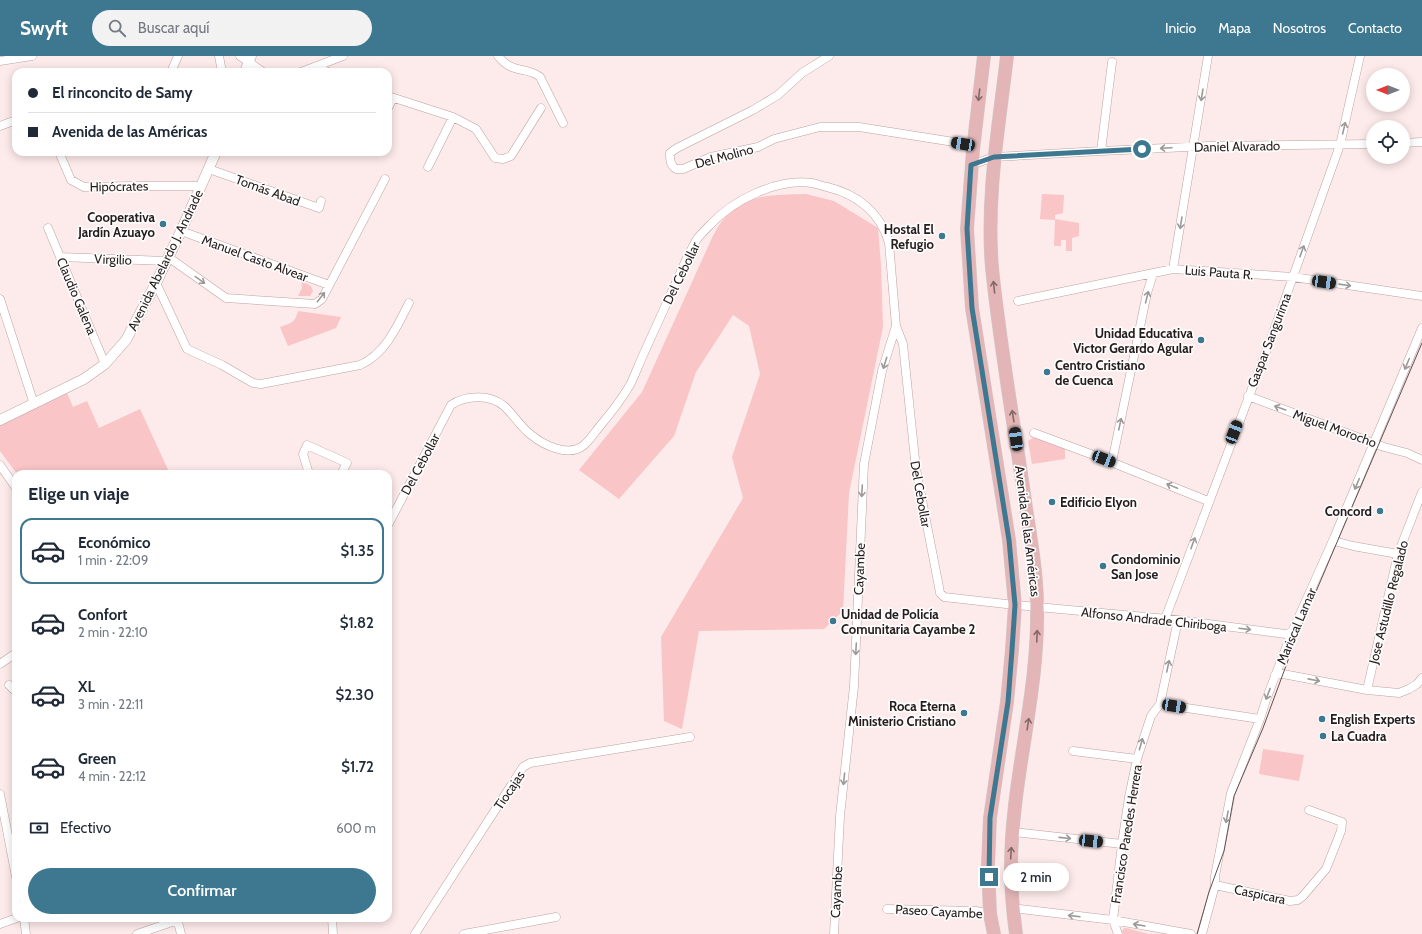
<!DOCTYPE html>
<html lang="es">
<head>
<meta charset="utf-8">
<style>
  :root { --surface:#fff; --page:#f2f2f3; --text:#1f2937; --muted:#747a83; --line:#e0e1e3; --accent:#3d7790 }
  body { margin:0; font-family:Cabin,sans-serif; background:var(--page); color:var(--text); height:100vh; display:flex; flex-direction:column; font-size:15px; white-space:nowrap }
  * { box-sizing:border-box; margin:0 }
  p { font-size:13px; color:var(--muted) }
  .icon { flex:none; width:22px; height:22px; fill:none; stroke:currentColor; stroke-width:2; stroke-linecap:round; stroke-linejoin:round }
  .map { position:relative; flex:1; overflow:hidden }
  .drawer { position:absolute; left:12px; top:414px; width:380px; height:452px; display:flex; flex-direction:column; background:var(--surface); border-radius:12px; box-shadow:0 2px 10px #0003 }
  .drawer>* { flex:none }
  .banner { position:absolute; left:12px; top:12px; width:380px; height:88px; border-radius:12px; box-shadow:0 2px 10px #0003; display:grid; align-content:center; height:88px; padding:0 16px; background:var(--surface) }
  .needle { width:26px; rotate:270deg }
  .tools { position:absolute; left:1366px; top:12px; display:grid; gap:8px }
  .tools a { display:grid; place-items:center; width:44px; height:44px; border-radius:50%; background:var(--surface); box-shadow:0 2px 10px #0003; font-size:20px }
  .end { position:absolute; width:18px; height:18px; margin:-9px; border:5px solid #3d7790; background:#fff; box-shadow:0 0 0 2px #fff }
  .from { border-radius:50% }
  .bubble { position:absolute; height:28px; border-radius:14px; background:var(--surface); box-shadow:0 2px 10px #0003; font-size:13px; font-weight:600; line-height:28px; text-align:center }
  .car { position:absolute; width:12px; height:24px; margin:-12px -6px; border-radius:5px; box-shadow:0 0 3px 1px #0007; background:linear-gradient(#222 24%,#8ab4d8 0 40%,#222 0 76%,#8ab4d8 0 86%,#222 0) }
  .banner b { display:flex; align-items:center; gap:14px; height:38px; font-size:15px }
  .banner b+b { border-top:1px solid var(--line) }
  .banner i { width:10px; height:10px; background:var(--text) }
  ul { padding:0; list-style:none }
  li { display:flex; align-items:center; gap:12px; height:66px; margin:0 8px 6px; padding:0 8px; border:2px solid transparent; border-radius:12px }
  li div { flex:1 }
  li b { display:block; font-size:15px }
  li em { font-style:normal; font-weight:600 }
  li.selected { border-color:var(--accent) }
  li>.icon { width:36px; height:36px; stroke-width:1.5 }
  h2 { padding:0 16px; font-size:18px; line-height:48px }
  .pay { display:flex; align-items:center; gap:10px; height:44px; padding:0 16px; font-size:15px }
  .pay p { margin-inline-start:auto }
  .cta { display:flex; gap:8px; margin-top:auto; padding:8px 16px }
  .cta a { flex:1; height:46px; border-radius:24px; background:var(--accent); color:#fff; font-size:16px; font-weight:600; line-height:46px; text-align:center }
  header { display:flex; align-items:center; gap:24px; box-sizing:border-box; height:56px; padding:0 20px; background:var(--accent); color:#fff }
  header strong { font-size:19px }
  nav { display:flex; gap:22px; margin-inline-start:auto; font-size:14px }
  .search { width:280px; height:36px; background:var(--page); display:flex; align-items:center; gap:10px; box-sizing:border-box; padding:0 14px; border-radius:22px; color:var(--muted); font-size:15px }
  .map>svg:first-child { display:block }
  .green { fill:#f9c5c6 }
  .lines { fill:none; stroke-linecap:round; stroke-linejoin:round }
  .minor-casing { stroke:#bfa2a2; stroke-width:9 }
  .tertiary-casing { stroke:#bfa2a2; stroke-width:11 }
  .primary-casing { stroke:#cfcdcd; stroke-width:14 }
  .minor { stroke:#fff; stroke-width:8 }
  .tertiary { stroke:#fff; stroke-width:10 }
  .primary { stroke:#e3b5b6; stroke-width:13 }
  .tram { stroke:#605252; stroke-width:1 }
  .oneway { stroke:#856869 }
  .oneway2 { stroke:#9e9999 }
  .route { stroke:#3d7790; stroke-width:5 }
  .poi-dot { fill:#3d7790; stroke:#fcfcfc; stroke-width:1.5 }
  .labels { text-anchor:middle; stroke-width:3.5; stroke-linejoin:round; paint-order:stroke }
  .street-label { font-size:13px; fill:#271c1c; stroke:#fcfcfc }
  .poi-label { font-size:13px; font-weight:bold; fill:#271c1c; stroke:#fcfcfc; text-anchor:start }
</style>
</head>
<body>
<header>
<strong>Swyft</strong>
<div class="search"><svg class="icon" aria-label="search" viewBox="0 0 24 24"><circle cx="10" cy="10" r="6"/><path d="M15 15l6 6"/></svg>Buscar aquí</div>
<nav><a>Inicio</a><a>Mapa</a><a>Nosotros</a><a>Contacto</a></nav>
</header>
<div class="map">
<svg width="1422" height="878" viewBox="0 0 1422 878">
  <rect width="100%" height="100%" fill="#fdeaea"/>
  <!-- green -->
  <path class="green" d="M806,138L834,145L865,164L878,172L881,209L883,271L849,437L843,555L824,573L699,575L682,673L664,665L661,581L743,442L732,401L760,318L749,270L733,259L696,316L674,380L619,443L579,414L642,336L712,182C715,176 718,170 722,165C745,137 773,139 806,138Z
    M1042,138L1064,139L1063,157L1055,159V163L1079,167V180L1072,182V195H1066V184H1061V190H1054L1055,164L1040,163Z
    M301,225L311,230L313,235L310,240H298L302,232Z
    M298,255L341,261L336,272L288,290L280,271C291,267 295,267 298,255Z
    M67,337L73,351L87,345L99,372L140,353L170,418H17L0,395V369Z
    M1034,381L1065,392V403L1032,408L1028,385Z
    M1263,693L1304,699L1299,725L1259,718Z
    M1124,872H1127L1148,878H1123L1122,875Z"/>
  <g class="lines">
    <!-- minor casing -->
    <g class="minor-casing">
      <path id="minor" d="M219,0L222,16
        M240,0L263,16
        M498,0C513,19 527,10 540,21L563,67
        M829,0L802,17L778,39L753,54L677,92L670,97C670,104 670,109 676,113H683L711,101L758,91L774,83L820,71H859L973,89
        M0,5L32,0
        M316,11L328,16
        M171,16L178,0
        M301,16L343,0
        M388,40L453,61L476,73L495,102L503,103L511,100L541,52
        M388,52L393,42
        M0,70L16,64
        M1403,87L1422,86
        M1101,95L1112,6
        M59,96L71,124L84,131L132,130H200
        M971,109L994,101L1101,95L1209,90L1373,88
        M428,111L453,61
        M209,113L319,152L321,145
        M48,172L105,308
        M181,175L329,229
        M60,201L166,205
        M168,201L226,242L315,248L322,243L385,123
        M1173,213L1208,0
        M156,227L187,293L222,309L253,327L261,328L360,309C385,298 397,271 409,247
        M0,243L34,348
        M1018,245L1173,213L1293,221L1422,240
        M1248,340L1384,391L1407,397L1422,404
        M1034,377L1096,400L1208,445
        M1112,406L1147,237L1153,218
        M0,409L16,432
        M309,418L303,398L307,389L347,407L341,418
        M388,469L451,349C466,339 490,338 504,350C513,358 520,370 530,378C543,389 569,402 584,389C590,384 595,376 600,370C611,357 621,344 630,329C635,319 639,308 644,297C654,275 664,253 674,231C681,215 688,198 697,183C701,178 706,173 710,169C733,144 777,122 812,127C817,128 822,130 827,131C857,138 881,157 889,187L896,270L903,288L916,413L939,531L940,537L944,541L1015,549L1178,564L1286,578L1292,576
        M1334,482L1338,486L1353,490L1398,498
        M1165,563L1273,277L1340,89L1360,0
        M0,608L16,597
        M1275,619L1283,618L1367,634L1399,637L1409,633L1417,628L1422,622
        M9,629L16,636
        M1367,634L1398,498L1422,436
        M1160,648L1260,663
        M1073,695L1137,703
        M0,738L16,821
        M1013,776L1122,788
        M1215,829L1290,845L1298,844L1303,840L1326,813L1341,775L1342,766L1309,754
        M1012,852L1113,864L1191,878
        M887,853L976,855L990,858
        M24,862L26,878
        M177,862L181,878
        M332,862L333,878
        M0,868L17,862
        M137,878L178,864
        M415,878L523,711L530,707L690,681
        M464,878L556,861
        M834,878L840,760L854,630L864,408L882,315L896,270
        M1118,878L1113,864L1122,788L1129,741L1137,703L1151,660L1160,648L1178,564
        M1202,878L1215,829V820L1231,737L1260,663L1266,644L1292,576L1334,482L1422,272"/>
    </g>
    <!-- tertiary casing -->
    <g class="tertiary-casing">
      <path id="tertiary" d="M245,16L251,0
        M0,364L84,323L105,308L126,284L156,227L181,175L216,96"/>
    </g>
    <!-- primary casing -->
    <g class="primary-casing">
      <path id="primary" d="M984,0L973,94L967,173L972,252L1009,484L1015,549L1012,594L1007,646L990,762L988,809L990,858L994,878
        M1007,0C999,70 986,141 992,212C1000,290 1014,368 1025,445C1030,480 1037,516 1037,551C1039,639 1011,724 1011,812C1011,834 1013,856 1016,878"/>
    </g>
    <!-- minor -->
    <use href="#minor" class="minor"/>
    <!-- tertiary -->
    <use href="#tertiary" class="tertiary"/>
    <!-- primary -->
    <use href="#primary" class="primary"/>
    <!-- tram -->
    <path class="tram" d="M1197,878L1209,836L1224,795L1234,740L1263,672L1297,580L1422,287"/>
  </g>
  <!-- one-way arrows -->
  <defs><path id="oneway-shaft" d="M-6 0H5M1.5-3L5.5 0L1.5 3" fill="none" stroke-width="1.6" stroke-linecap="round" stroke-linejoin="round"/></defs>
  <g class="oneway">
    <use href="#oneway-shaft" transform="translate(979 39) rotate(97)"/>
    <use href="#oneway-shaft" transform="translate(994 231) rotate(-96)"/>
    <use href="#oneway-shaft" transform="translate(1013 360) rotate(-99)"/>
    <use href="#oneway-shaft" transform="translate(1037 580) rotate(-88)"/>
    <use href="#oneway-shaft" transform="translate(1028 668) rotate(-81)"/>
    <use href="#oneway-shaft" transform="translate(1011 797) rotate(-87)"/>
  </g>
  <g class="oneway2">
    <use href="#oneway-shaft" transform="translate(1202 39) rotate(99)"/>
    <use href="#oneway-shaft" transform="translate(1344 72) rotate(-77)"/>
    <use href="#oneway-shaft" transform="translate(1166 92) rotate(177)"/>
    <use href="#oneway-shaft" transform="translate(1181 167) rotate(99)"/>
    <use href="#oneway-shaft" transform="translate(1302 195) rotate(-70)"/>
    <use href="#oneway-shaft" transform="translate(200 224) rotate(36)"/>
    <use href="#oneway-shaft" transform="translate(1345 229) rotate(8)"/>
    <use href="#oneway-shaft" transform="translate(321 241) rotate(-52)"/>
    <use href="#oneway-shaft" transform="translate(1147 241) rotate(-76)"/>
    <use href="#oneway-shaft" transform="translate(885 307) rotate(107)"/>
    <use href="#oneway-shaft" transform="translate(1407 308) rotate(113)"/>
    <use href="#oneway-shaft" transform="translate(1280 352) rotate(-160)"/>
    <use href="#oneway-shaft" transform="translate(1120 368) rotate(-78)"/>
    <use href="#oneway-shaft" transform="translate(1357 428) rotate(113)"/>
    <use href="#oneway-shaft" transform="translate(1172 430) rotate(-158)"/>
    <use href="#oneway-shaft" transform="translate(862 435) rotate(93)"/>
    <use href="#oneway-shaft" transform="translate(1193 487) rotate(-70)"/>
    <use href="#oneway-shaft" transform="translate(1245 573) rotate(7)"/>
    <use href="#oneway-shaft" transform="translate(856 593) rotate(93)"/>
    <use href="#oneway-shaft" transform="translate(1168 610) rotate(-78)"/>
    <use href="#oneway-shaft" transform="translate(1314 624) rotate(11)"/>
    <use href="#oneway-shaft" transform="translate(1268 638) rotate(111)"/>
    <use href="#oneway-shaft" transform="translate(1141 688) rotate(-74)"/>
    <use href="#oneway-shaft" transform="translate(844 723) rotate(96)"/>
    <use href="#oneway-shaft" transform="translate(1227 761) rotate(101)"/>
    <use href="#oneway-shaft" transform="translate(1065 782) rotate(6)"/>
    <use href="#oneway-shaft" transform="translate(1074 860) rotate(-173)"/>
    <use href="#oneway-shaft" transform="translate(1139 869) rotate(-170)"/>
  </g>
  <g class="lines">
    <!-- route -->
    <path class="route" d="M989,821L990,762L1008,646L1012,594L1015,549L1009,484L972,252L967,173L971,109L994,101L1142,93"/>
  </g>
  <!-- markers -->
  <g class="poi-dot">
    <circle cx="163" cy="168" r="4"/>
    <circle cx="942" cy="180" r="4"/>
    <circle cx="1201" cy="284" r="4"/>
    <circle cx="1047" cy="316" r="4"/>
    <circle cx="1052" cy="446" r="4"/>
    <circle cx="1380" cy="455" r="4"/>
    <circle cx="1103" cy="510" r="4"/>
    <circle cx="833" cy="565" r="4"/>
    <circle cx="964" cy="657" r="4"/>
    <circle cx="1322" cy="663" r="4"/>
    <circle cx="1323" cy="680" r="4"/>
  </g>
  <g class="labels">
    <!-- street labels -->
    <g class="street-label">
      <text transform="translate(1237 90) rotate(-1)" y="5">Daniel Alvarado</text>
      <text transform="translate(724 100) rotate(-15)" y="5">Del Molino</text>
      <text transform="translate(119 130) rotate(-1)" y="5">Hipócrates</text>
      <text transform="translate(268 134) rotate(20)" y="5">Tomás Abad</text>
      <text transform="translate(255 202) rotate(20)" y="5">Manuel Casto Alvear</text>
      <text transform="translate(113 203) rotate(2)" y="5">Virgilio</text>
      <text transform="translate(165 204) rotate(-64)" y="5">Avenida Abelardo J. Andrade</text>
      <text transform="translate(1219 216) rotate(4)" y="5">Luis Pauta R.</text>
      <text transform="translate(681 217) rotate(-64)" y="5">Del Cebollar</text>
      <text transform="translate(77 240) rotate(67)" y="5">Claudio Galena</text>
      <text transform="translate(1269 284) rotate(-69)" y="5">Gaspar Sangurima</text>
      <text transform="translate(1335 372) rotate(20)" y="5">Miguel Morocho</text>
      <text transform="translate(420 408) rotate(-62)" y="5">Del Cebollar</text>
      <text transform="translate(921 438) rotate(80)" y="5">Del Cebollar</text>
      <text transform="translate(1028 475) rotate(83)" y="5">Avenida de las Américas</text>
      <text transform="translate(859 513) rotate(-88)" y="5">Cayambe</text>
      <text transform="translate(1388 546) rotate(-76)" y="5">Jose Astudillo Regalado</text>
      <text transform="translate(1154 563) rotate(6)" y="5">Alfonso Andrade Chiriboga</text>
      <text transform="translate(1296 570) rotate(-67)" y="5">Mariscal Lamar</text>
      <text transform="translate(509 734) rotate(-56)" y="5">Tiocajas</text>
      <text transform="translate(1126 778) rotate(-81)" y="5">Francisco Paredes Herrera</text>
      <text transform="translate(836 836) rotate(-87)" y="5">Cayambe</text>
      <text transform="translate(1260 838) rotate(12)" y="5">Caspicara</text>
      <text transform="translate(939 855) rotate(3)" y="5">Paseo Cayambe</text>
    </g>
    <!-- poi labels -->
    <g class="poi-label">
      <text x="155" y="166" text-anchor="end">Cooperativa<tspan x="155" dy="15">Jardín Azuayo</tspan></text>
      <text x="934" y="178" text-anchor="end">Hostal El<tspan x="934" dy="15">Refugio</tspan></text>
      <text x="1193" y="282" text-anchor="end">Unidad Educativa<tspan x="1193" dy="15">Victor Gerardo Agular</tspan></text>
      <text x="1055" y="314">Centro Cristiano<tspan x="1055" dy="15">de Cuenca</tspan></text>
      <text x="1060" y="451">Edificio Elyon</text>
      <text x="1372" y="460" text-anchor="end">Concord</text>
      <text x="1111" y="508">Condominio<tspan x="1111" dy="15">San Jose</tspan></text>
      <text x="841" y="563">Unidad de Policía<tspan x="841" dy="15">Comunitaria Cayambe 2</tspan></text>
      <text x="956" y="655" text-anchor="end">Roca Eterna<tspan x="956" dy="15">Ministerio Cristiano</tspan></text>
      <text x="1330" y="668">English Experts</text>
      <text x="1331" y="685">La Cuadra</text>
    </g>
  </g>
</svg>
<div class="tools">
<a><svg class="needle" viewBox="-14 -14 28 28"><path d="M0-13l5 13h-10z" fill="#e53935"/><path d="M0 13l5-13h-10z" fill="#747a83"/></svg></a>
<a><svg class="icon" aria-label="locate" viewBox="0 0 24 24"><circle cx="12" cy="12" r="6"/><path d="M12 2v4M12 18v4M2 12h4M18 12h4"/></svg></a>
</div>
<i class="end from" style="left:1142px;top:93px"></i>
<i class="end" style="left:989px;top:821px"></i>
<div class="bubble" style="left:1003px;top:807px;width:66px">2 min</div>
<i class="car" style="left:963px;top:88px;rotate:279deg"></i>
<i class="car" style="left:1324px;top:226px;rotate:98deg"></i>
<i class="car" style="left:1234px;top:376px;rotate:21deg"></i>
<i class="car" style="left:1016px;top:383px;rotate:352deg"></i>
<i class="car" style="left:1104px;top:403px;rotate:111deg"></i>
<i class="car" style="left:1174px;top:650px;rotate:99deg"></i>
<i class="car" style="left:1091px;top:785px;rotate:96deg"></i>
<div class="banner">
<b><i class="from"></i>El rinconcito de Samy</b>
<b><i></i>Avenida de las Américas</b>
</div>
<section class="drawer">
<h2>Elige un viaje</h2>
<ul>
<li class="selected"><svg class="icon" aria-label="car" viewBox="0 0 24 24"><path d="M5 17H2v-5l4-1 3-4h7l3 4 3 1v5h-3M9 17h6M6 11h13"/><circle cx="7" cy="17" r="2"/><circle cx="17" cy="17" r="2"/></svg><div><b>Económico</b><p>1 min · 22:09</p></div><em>$1.35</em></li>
<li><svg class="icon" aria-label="car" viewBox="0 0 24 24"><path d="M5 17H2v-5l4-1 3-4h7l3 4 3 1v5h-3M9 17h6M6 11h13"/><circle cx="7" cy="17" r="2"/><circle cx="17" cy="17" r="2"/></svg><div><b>Confort</b><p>2 min · 22:10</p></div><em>$1.82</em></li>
<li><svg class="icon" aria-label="car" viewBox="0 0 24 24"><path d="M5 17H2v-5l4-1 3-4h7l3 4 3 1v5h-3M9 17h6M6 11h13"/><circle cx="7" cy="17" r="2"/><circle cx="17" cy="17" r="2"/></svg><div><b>XL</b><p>3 min · 22:11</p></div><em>$2.30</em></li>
<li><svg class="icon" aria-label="car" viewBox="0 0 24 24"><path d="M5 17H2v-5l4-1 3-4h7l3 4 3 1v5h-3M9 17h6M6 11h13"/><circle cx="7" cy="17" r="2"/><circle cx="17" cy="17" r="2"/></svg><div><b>Green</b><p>4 min · 22:12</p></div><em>$1.72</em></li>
</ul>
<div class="pay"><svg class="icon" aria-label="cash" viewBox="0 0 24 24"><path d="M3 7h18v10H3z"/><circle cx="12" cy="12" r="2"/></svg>Efectivo<p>600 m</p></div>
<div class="cta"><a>Confirmar</a></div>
</section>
</div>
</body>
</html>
